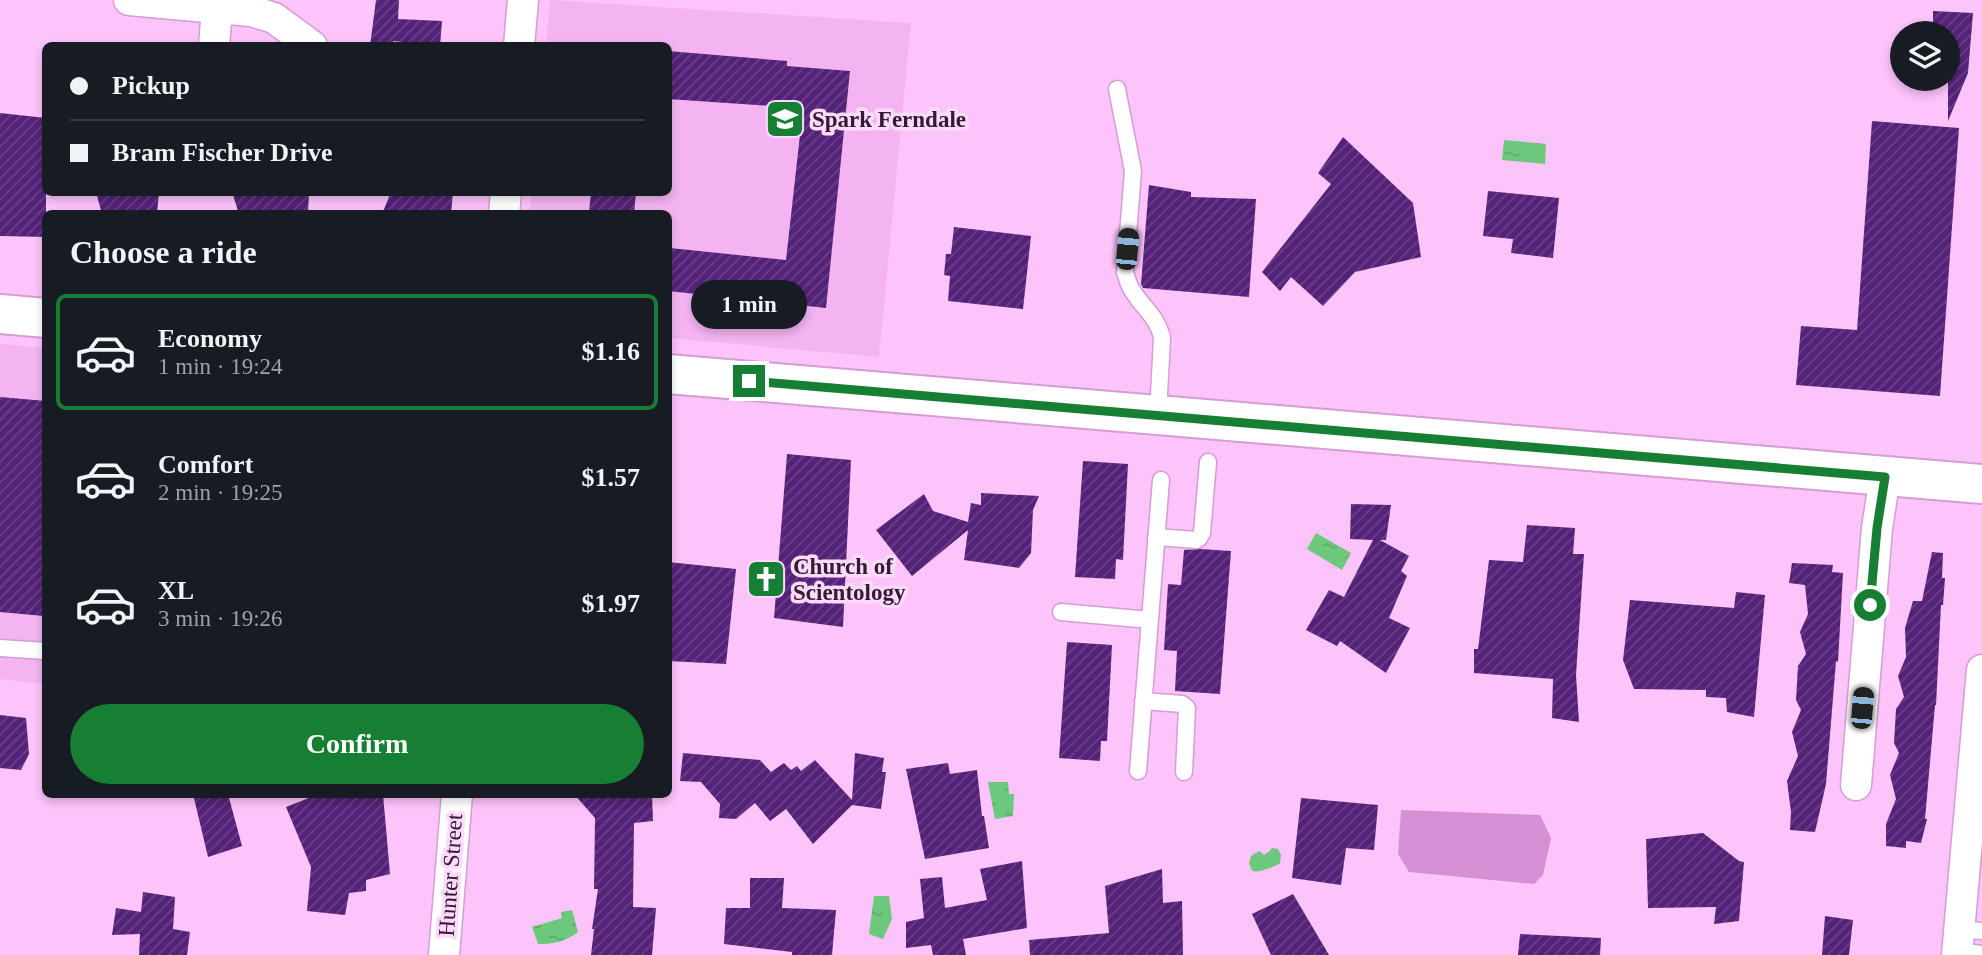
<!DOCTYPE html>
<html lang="en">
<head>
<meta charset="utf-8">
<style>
  :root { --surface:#171b24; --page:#242831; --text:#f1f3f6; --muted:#9ea1a6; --line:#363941; --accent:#177f34 }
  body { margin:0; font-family:"Times New Roman",serif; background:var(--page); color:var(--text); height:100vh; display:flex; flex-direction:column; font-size:26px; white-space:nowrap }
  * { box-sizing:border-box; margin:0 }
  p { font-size:23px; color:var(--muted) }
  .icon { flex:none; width:38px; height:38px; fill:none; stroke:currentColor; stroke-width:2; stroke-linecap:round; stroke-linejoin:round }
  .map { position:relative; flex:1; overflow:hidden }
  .panel { position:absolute; left:42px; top:210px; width:630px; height:588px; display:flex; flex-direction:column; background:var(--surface); border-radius:10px; box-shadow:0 4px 10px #0003 }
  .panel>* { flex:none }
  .guide { position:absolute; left:42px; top:42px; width:630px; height:154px; border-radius:10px; box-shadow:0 4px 10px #0003; display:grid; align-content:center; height:154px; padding:0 28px; background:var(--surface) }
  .buttons { position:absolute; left:1890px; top:21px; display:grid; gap:14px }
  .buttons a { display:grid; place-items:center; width:70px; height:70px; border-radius:50%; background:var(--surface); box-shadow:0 4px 10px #0003; font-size:35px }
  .end { position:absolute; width:32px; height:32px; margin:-16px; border:9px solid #177f34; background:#fff; box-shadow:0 0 0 4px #fff }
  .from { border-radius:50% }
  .bubble { position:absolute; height:49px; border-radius:24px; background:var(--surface); box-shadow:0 4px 10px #0003; font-size:23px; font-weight:700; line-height:49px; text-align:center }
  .car { position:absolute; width:21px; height:42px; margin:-21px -10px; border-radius:9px; box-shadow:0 0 5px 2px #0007; background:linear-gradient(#222 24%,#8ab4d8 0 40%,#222 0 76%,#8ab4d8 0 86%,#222 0) }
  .guide b { display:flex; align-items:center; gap:24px; height:66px; font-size:26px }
  .guide b+b { border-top:2px solid var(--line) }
  .guide i { width:18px; height:18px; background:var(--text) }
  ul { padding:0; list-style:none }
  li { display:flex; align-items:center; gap:21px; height:116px; margin:0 14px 10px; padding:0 14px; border:4px solid transparent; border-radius:10px }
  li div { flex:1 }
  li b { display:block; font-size:26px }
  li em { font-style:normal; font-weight:700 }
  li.active { border-color:var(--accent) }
  li>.icon { width:63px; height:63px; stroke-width:1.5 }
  h2 { padding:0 28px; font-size:32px; line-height:84px }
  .cta { display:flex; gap:14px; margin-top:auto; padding:14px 28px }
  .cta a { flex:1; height:80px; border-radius:42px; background:var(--accent); color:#fff; font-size:28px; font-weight:700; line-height:80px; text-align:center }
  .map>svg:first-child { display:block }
  .built { fill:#f3b4f1 }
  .pitch { fill:#d490d2 }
  .water { fill:url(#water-ripples) }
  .building { fill:url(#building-hatch) }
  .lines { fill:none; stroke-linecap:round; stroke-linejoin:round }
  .lane-casing { stroke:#d59dd3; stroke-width:19 }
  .street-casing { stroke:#d59dd3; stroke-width:33 }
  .secondary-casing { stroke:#d59dd3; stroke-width:42 }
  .lane { stroke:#fff; stroke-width:16 }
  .street { stroke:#fff; stroke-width:30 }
  .secondary { stroke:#fff; stroke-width:38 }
  .route { stroke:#177f34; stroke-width:9 }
  .labels { text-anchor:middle; stroke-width:7; stroke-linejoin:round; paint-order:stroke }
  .poi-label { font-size:23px; font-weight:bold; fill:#311c31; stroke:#fddafb; text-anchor:start }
  .street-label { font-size:23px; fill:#311c31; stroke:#fddafb }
</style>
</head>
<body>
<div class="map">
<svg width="1982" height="955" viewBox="0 0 1982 955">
  <defs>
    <pattern id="water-ripples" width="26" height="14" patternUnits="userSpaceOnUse" patternTransform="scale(1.75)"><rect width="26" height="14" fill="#6cc87b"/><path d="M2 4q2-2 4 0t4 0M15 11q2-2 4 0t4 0" fill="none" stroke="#5eab6b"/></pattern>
    <pattern id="building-hatch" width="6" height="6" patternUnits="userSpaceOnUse" patternTransform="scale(1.75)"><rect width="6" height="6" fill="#542278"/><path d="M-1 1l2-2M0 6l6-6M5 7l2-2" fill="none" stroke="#6a4187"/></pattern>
  </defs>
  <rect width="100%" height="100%" fill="#fdc3fb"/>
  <!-- built -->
  <path class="built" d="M550,0L911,23L879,357L669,338L668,214H529L531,193L668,192V46L546,45Z
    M0,344L45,348V684L0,679Z"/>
  <!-- pitch -->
  <path class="pitch" d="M1401,810L1540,815L1551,838L1543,875L1534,884L1409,872L1398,854Z"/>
  <!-- water -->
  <path class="water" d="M1504,140L1546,144L1545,164L1502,160Z
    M1316,533L1351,553L1342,570L1307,549Z
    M988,782H1008L1009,794H1014L1013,816L995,819Z
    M1272,848L1278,849L1281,855L1280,863C1275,867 1258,873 1252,871L1249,863L1251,856L1259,851L1264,855L1268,853Z
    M874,896H889L892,919L883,939L869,934Z
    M572,910L578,932C565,942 553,944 538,944L532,927L562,918L561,912Z"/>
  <!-- building -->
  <path class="building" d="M376,0H399L398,19L442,21L440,46L393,41V46H370Z
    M1933,11L1973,13L1968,73L1948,121V33H1933Z
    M668,51L787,61V66L850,71L826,308L668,291L670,248L786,260L803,108L668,99Z
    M0,113L46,118V237L0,236Z
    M1872,121L1959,128L1940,396L1796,385L1801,326L1857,330Z
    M1343,137L1413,203L1421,257L1355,272L1323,306L1291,277L1280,291L1262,272L1331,184L1318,173Z
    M1149,185L1191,192V197L1256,199L1249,297L1143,288L1141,284Z
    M1488,191L1559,198L1553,258L1511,253L1513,239L1483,236Z
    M96,192H159L157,214H102Z
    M232,192H309L308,214H239Z
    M391,192H453L451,214H382Z
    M591,192H636L634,214L589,212Z
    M954,227L1031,236L1023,309L948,301L950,276L944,275L946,254H951Z
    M0,397L46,401V598L44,616L0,612Z
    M787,454L851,460L843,627L774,618Z
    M1083,461L1128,464L1123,560L1116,559L1115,579L1075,577Z
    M981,493L1039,496L1033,510L1031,553L1019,568L964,560L968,530L912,576L876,530L924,494L933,511L968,522L971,503L981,505Z
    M1351,504L1391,505L1386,540H1380L1409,556L1401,571L1407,576L1389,618L1410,628L1386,673L1340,641L1337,646L1306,630L1329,590L1344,597L1373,540L1350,539Z
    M1527,525L1575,528L1573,554H1584L1576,675L1579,722L1552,718L1553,679L1474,673V649H1478L1489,560L1523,562Z
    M1200,549L1231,551L1220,694L1175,691L1177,651L1164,650L1168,584L1181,585L1184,550Z
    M1932,552L1943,553L1942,578H1945L1943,605H1941L1936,705H1935L1925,819H1927L1921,843L1906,841V848L1886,846V824L1896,799L1890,775L1899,753L1894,743L1896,709L1904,697L1898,676L1906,657L1905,628L1913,601H1922Z
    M668,562L736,569L726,664L668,661L671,612H668Z
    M1792,563L1833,565L1832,572L1843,573L1838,662L1836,661L1826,784L1815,832L1790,830L1791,812L1787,781L1798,756L1792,732L1801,710L1796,700L1798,666L1806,654L1800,632L1808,614L1805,585L1789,583Z
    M1736,592L1765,595L1754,717L1727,712L1726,698L1706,697V690L1634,689L1623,660L1630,600L1734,608Z
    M1067,642L1112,645L1107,741H1101L1100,761L1059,758Z
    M0,715L26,718L29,754L21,770L0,768Z
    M683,753L760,760L771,772L784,763L791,770L797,766L801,771L815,760L852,800L855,753L884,758L882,772H886L881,809L852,805L813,844L786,809L770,821L755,803L736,819L719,818L720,804L701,782L680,781Z
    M948,763L950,774L977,770L982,816H984L989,848L925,859L906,769Z
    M193,794H228L242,846L208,857Z
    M319,794H383L390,874L366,880V891L349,893L345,915L307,911L311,867L286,807Z
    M574,794H625L627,798L652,794L653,821L634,823L633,907L656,908L652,955H591L594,929H592L598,889H594L595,818Z
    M1301,798L1378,805L1374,850L1346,848L1341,885L1292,878Z
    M1703,833L1739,861L1744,862L1739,921L1714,924L1716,907L1648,908L1646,839Z
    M1022,861L1027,928L963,939L966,955H933L931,945L906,948V922L924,918L920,879L942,877L945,908L987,900L980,869Z
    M1162,869L1163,903L1182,901L1183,955H1030L1029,940L1109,933L1105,886Z
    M750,878H784L782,908L836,910L832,955H792V952L724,944L726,908H750Z
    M143,892L175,897L173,929L190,932L187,955H139L140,934L112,935L116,908L141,912Z
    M1293,894L1329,955H1271L1252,914Z
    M1825,916L1853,920L1849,955H1822Z
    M1520,934L1601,938L1600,955H1518Z"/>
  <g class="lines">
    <!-- lane casing -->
    <g class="lane-casing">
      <path id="lane" d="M1117,89L1133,171L1125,272C1127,279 1129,287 1134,293C1145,310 1157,317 1162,337L1158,415
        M1156,537L1196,540L1199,538L1202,533L1208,462
        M1061,612L1150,620
        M0,648L46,651
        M1143,701L1182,704L1187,708L1184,772
        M1138,771L1161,480
        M1959,929L1982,931
        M1958,951L1982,954"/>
    </g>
    <!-- street casing -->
    <g class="street-casing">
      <path id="street" d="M129,0L251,11L274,18L312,46
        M214,46L217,8
        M519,46L523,0
        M504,214L506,192
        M1856,785L1877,528L1885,477
        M444,955L457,794
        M1957,955L1982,670"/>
    </g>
    <!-- secondary casing -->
    <g class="secondary-casing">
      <path id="secondary" d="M0,314L46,318
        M668,374L1982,484"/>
    </g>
    <!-- lane -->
    <use href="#lane" class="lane"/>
    <!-- street -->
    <use href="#street" class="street"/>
    <!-- secondary -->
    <use href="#secondary" class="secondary"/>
  </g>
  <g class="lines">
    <!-- route -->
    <path class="route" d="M749,381L1885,477L1877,528L1870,605"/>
  </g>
  <!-- icons -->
  <defs>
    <g id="school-square" transform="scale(2.0125)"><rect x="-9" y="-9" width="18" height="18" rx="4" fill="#177f34" stroke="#fddafb"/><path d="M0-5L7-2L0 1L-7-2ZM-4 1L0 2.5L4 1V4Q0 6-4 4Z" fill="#fff"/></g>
    <g id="church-square" transform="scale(2.0125)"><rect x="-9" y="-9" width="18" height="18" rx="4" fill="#177f34" stroke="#fddafb"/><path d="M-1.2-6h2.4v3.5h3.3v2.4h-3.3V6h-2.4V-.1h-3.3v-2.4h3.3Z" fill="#fff"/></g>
  </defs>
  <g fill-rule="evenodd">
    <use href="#school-square" x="785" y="119"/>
    <use href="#church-square" x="766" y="579"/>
  </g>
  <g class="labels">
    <!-- poi labels -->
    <g class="poi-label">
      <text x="812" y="127">Spark Ferndale</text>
      <text x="793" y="574">Church of<tspan x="793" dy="26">Scientology</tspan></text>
    </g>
    <!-- street labels -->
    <g class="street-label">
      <text transform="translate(450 875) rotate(-86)" y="8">Hunter Street</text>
    </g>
  </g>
</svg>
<div class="buttons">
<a><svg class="icon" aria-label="layers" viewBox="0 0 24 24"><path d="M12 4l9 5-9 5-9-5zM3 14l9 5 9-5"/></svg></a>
</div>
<i class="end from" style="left:1870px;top:605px"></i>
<i class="end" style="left:749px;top:381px"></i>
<div class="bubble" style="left:691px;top:280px;width:116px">1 min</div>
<i class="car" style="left:1127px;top:249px;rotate:5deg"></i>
<i class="car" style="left:1862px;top:708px;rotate:5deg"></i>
<div class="guide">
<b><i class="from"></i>Pickup</b>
<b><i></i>Bram Fischer Drive</b>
</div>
<section class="panel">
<h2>Choose a ride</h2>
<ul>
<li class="active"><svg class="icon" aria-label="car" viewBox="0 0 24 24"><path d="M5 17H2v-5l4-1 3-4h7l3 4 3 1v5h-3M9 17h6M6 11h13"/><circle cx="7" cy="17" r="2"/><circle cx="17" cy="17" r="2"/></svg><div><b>Economy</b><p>1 min · 19:24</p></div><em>$1.16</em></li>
<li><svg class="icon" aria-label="car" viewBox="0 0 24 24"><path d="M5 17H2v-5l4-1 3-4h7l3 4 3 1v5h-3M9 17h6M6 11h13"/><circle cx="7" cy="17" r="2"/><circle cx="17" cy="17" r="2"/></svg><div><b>Comfort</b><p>2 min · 19:25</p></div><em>$1.57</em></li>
<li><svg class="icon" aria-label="car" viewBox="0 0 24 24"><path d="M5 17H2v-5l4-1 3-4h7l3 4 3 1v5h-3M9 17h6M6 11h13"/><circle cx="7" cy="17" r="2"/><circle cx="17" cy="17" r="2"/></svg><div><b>XL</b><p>3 min · 19:26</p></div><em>$1.97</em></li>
</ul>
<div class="cta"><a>Confirm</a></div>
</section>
</div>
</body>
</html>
